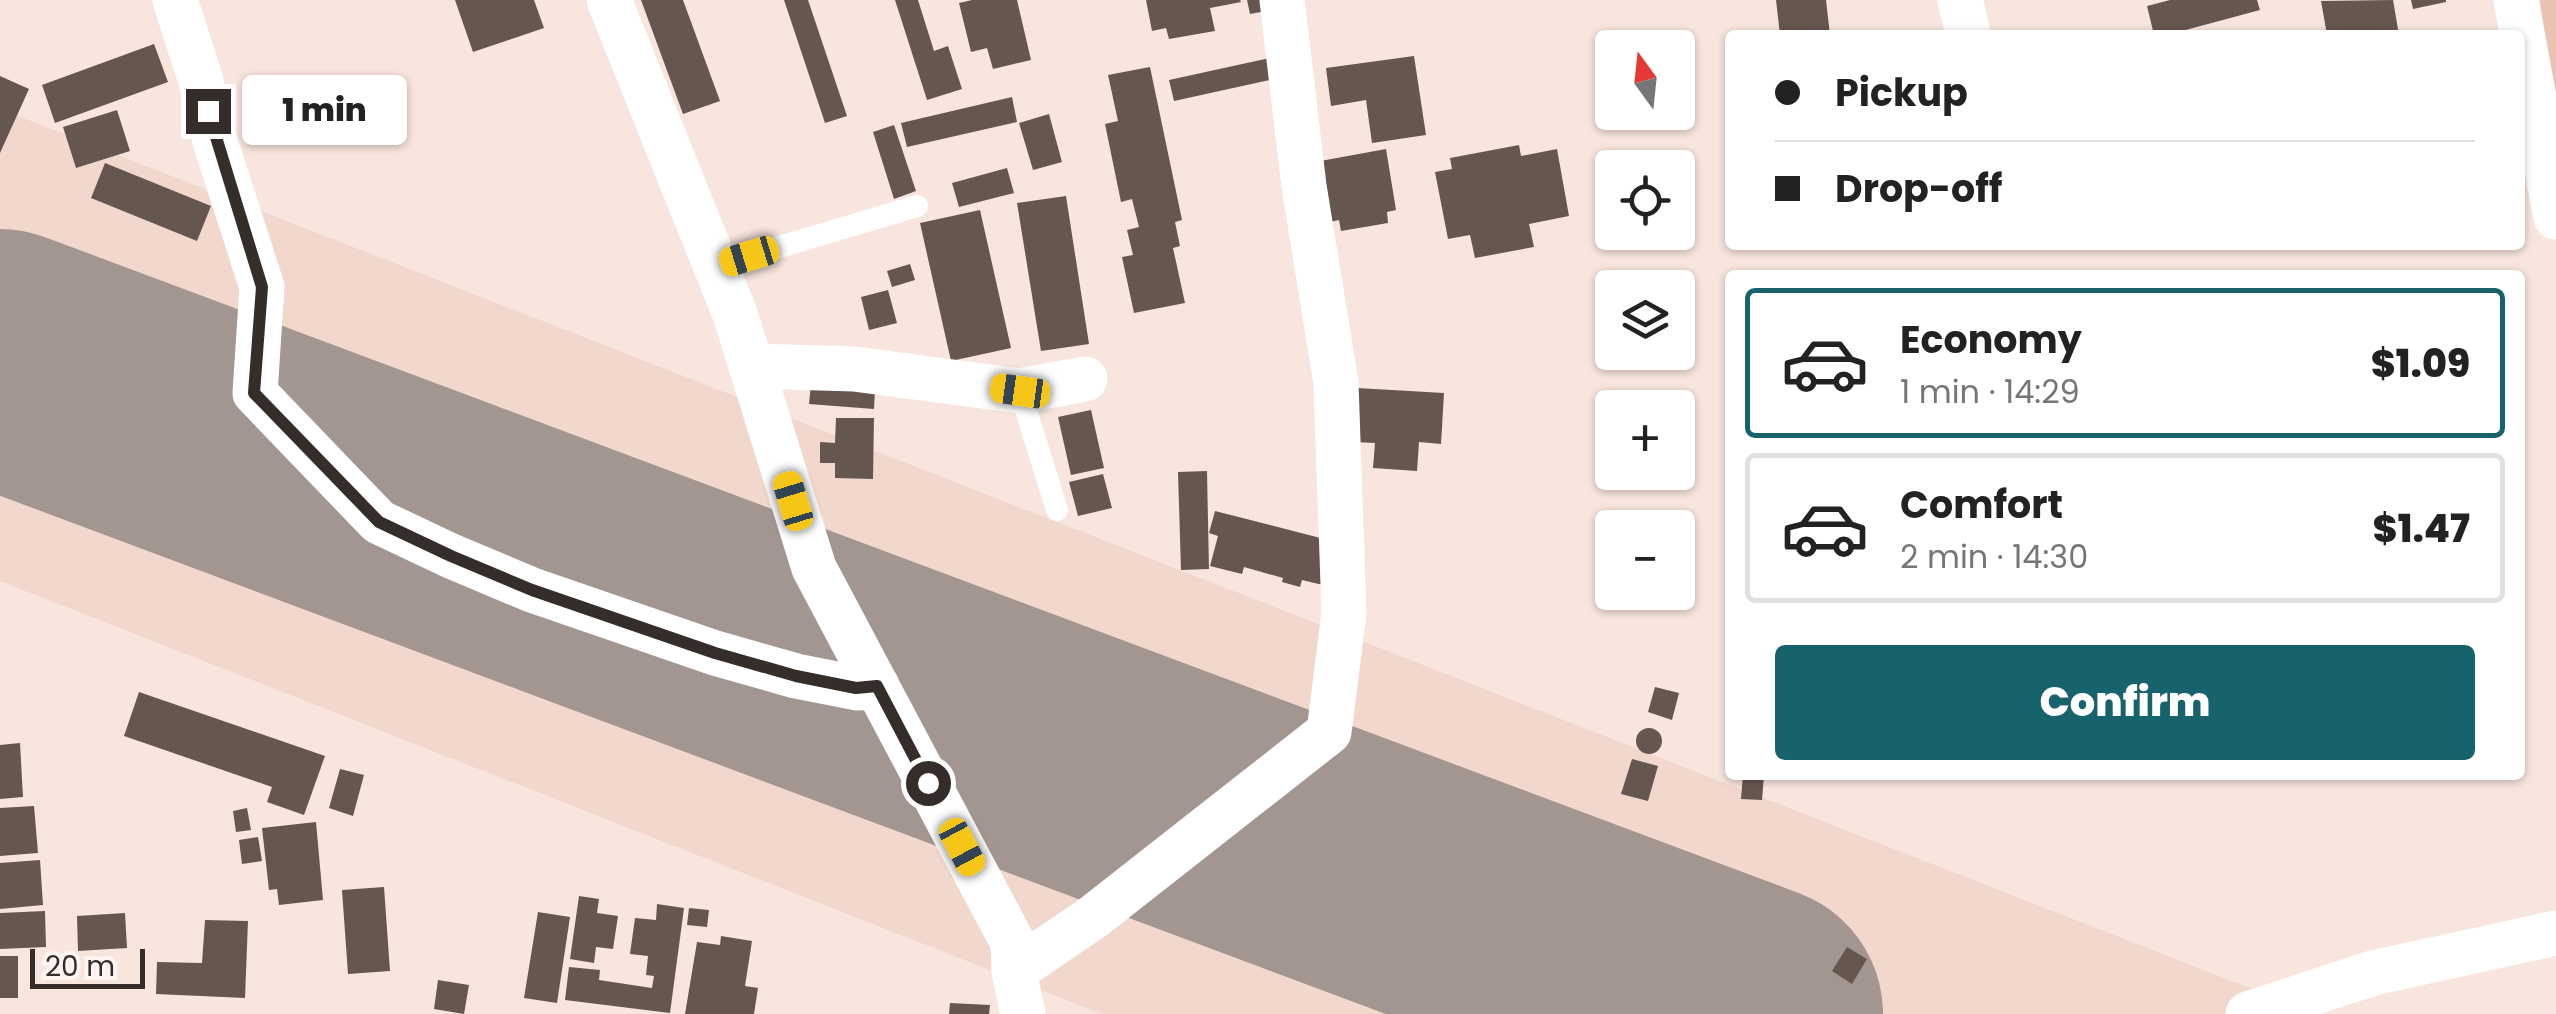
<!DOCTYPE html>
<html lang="en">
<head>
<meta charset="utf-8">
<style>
  :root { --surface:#fff; --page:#f2f2f2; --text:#222; --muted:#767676; --line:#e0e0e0; --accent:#17636d }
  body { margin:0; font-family:Poppins,sans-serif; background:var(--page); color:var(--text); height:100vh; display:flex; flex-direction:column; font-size:38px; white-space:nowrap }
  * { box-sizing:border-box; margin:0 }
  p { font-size:32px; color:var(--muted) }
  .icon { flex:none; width:55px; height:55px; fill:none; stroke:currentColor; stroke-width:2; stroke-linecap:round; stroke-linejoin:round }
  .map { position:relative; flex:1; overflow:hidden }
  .details { position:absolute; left:1725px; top:270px; width:800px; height:510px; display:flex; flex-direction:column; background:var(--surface); border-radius:10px; box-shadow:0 2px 8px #0004 }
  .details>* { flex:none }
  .top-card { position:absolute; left:1725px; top:30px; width:800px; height:220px; border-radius:10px; box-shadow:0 2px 8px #0004; display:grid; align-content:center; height:220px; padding:0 50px; background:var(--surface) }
  .needle { width:65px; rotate:345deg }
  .fabs { position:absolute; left:1595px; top:30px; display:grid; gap:20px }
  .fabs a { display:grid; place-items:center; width:100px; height:100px; border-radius:10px; background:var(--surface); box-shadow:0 2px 8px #0004; font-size:50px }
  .scale { position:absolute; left:30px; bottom:25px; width:115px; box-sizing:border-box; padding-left:10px; border:5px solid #342d2a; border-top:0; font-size:28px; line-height:35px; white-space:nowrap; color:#342d2a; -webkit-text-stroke:8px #fcf5f2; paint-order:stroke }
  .end { position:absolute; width:45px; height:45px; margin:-22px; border:12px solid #342d2a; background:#fff; box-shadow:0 0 0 5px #fff }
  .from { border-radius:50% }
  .bubble { position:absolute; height:70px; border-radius:10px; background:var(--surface); box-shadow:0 2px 8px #0004; font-size:32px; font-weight:800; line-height:70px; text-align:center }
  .car { position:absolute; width:30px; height:60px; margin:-30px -15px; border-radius:12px; box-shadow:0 0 8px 2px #0007; background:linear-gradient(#f5c518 24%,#345 0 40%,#f5c518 0 76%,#345 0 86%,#f5c518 0) }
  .top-card b { display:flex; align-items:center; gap:35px; height:95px; font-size:38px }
  .top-card b+b { border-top:2px solid var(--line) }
  .top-card i { width:25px; height:25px; background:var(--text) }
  ul { padding:18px 0 0; list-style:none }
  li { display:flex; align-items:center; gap:30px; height:150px; margin:0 20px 15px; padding:0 30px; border:5px solid var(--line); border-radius:10px }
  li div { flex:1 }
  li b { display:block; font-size:38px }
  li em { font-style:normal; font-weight:800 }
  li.selected { border-color:var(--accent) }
  li>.icon { width:90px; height:90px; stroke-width:1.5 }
  .action { display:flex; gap:20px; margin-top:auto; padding:20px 50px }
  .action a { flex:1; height:115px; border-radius:10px; background:var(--accent); color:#fff; font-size:40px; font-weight:800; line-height:115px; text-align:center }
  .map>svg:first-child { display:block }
  .built { fill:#f1d7cc }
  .green { fill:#ebc2b1 }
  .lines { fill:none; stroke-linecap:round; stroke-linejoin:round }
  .runway { stroke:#a39690; stroke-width:258 }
  .building { fill:#665650 }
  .lane { stroke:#fff; stroke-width:22 }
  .street { stroke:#fff; stroke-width:45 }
  .route { stroke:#342d2a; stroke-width:12 }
</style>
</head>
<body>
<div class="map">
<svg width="2556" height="1014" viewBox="0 0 2556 1014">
  <rect width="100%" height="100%" fill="#f8e5dd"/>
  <!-- built -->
  <path class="built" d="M0,109L2316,1014H1102L0,581Z"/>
  <!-- green -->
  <path class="green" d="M2540,0H2556V131Z"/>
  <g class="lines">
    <!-- runway -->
    <path class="runway" d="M0,358L1754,1014"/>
  </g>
  <!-- building -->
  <path class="building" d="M455,0H534L544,28L473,52Z
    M641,0H683L720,101L683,114Z
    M784,0H808L847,116L825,123Z
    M895,0H918L934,51L948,46L962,89L927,100Z
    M972,0H1017L1031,60L993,69L987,48L971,52L959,3Z
    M1146,0H1240L1241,2L1210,8L1215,31L1169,39L1166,28L1152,31Z
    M1247,0H1275L1277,9L1250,14Z
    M1776,0H1826L1830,35H1780Z
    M2170,0H2257L2260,10L2167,35H2154L2147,6Z
    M2393,0L2399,35H2327L2321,1Z
    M2411,0H2446V2L2413,9Z
    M154,44L168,82L55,123L42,85Z
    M1414,56L1426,135L1372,143L1366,100L1331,106L1326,68Z
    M1274,57L1279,78L1174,101L1169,80Z
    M1150,67L1182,220L1175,222L1180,246L1173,248L1185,303L1134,313L1122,257L1133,255L1127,230L1139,227L1132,199L1121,202L1105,124L1118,121L1108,75Z
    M0,76L29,89L0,153Z
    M1012,97L1017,122L907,147L901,123Z
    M117,110L130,151L76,168L63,127Z
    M1049,114L1062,162L1033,170L1019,123Z
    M894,125L916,191L894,199L873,132Z
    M1519,145L1521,156L1557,149L1569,216L1529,224L1534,247L1475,258L1470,235L1448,239L1435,172L1452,169L1450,158Z
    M1386,149L1396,210L1387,212L1388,223L1341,231L1339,220L1325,223L1315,162Z
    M105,163L211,206L197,241L91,198Z
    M1007,168L1014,193L959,207L952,183Z
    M1066,196L1089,344L1041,351L1017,203Z
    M980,210L1011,348L951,361L920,223Z
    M910,264L915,280L892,287L887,271Z
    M888,290L897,323L869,330L861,297Z
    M811,384L875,390L874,409L809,404Z
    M1357,388L1444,393L1441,444L1419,442L1417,471L1373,468L1375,443L1353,442Z
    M1091,410L1104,468L1071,475L1058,417Z
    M836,418H874L873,479L835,478V463H820V442L835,443Z
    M1207,471L1209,569L1181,570L1178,472Z
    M1103,474L1112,508L1078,516L1069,482Z
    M1215,511L1336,542L1323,585L1302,580L1300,587L1282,582L1283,578L1244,567L1242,574L1210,566L1218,536L1209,533Z
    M1655,687L1679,693L1672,720L1648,712Z
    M139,692L325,756L304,815L267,802L272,787L124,736Z
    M1636 741a13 13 0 1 1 26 0a13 13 0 1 1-26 0Z
    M20,743L23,797L0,799V745Z
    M1632,759L1658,766L1648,801L1621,794Z
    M340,769L364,775L353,816L329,808Z
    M1743,775H1764L1762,800L1741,799Z
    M34,806L38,853L0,856V808Z
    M247,808L251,830L236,832L233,811Z
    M316,822L323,900L279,905L277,889L269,890L262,828Z
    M258,837L262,861L242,864L239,840Z
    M40,860L43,905L0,909V863Z
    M384,887L390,971L348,974L342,890Z
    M579,896L599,899L597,913L618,916L613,949L596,947L594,963L570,959Z
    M657,904L684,908L670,1013L565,1000L569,967L600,970L599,980L652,988L654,976L646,975L648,956L630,954L635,918L656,920Z
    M689,908L709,910L707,927L687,925Z
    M45,911L46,947L0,949V913Z
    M538,912L570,917L557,1003L524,998Z
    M125,913L127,948L78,951L77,916Z
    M205,920L248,921L245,998L156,994L157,962L202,963Z
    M721,936L752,941L745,986L758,988L754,1014H685L697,942L720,945Z
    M1847,947L1867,959L1852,984L1832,971Z
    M0,956H18V998H0Z
    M438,980L469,985L464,1014L434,1009Z
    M950,1003L990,1005L989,1014H949Z"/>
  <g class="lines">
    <!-- lane -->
    <path class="lane" d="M716,266L917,206
      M1020,391L1057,510"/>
    <!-- street -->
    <path class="street" d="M175,0L201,81L215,141L262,287L255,393L379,522L451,556L532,590L715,653L796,676L857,688L877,686
      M609,0L735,314L814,568L1013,943L1014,971L1023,1014
      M1960,0L1967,28
      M2516,0L2556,217
      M752,366L854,369L1020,391L1085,379
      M1014,971L1092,918L1329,732L1344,613L1336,383L1304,186L1282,0
      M2248,1014L2373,973L2556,933"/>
  </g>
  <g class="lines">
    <!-- route -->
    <path class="route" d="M208,111L262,287L254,393L379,522L451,556L532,590L715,653L796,676L856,688L877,686L928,783"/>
  </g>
</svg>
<div class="fabs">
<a><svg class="needle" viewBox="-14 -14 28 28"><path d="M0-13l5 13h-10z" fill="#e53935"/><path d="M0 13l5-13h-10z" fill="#767676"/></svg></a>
<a><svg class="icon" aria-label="locate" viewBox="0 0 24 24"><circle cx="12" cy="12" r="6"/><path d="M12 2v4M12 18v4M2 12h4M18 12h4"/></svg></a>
<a><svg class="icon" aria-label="layers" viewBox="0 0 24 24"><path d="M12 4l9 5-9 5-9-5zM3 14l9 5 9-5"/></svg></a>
<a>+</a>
<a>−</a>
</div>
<div class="scale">20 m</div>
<i class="end from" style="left:928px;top:783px"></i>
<i class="end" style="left:208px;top:111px"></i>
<div class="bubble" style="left:242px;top:75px;width:165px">1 min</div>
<i class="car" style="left:749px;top:256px;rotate:253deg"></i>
<i class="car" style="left:1020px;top:391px;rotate:278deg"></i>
<i class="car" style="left:793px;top:501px;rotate:343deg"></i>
<i class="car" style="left:962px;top:847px;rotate:152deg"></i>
<div class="top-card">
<b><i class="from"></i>Pickup</b>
<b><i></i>Drop-off</b>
</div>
<section class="details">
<ul>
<li class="selected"><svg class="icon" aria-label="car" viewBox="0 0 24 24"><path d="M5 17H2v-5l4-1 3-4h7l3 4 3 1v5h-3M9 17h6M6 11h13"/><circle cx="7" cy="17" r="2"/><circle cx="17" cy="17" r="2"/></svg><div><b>Economy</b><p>1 min · 14:29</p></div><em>$1.09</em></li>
<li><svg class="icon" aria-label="car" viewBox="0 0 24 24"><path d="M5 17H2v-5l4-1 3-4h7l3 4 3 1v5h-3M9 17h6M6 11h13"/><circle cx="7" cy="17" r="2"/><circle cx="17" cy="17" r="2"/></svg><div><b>Comfort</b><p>2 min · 14:30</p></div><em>$1.47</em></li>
</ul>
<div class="action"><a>Confirm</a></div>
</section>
</div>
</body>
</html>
